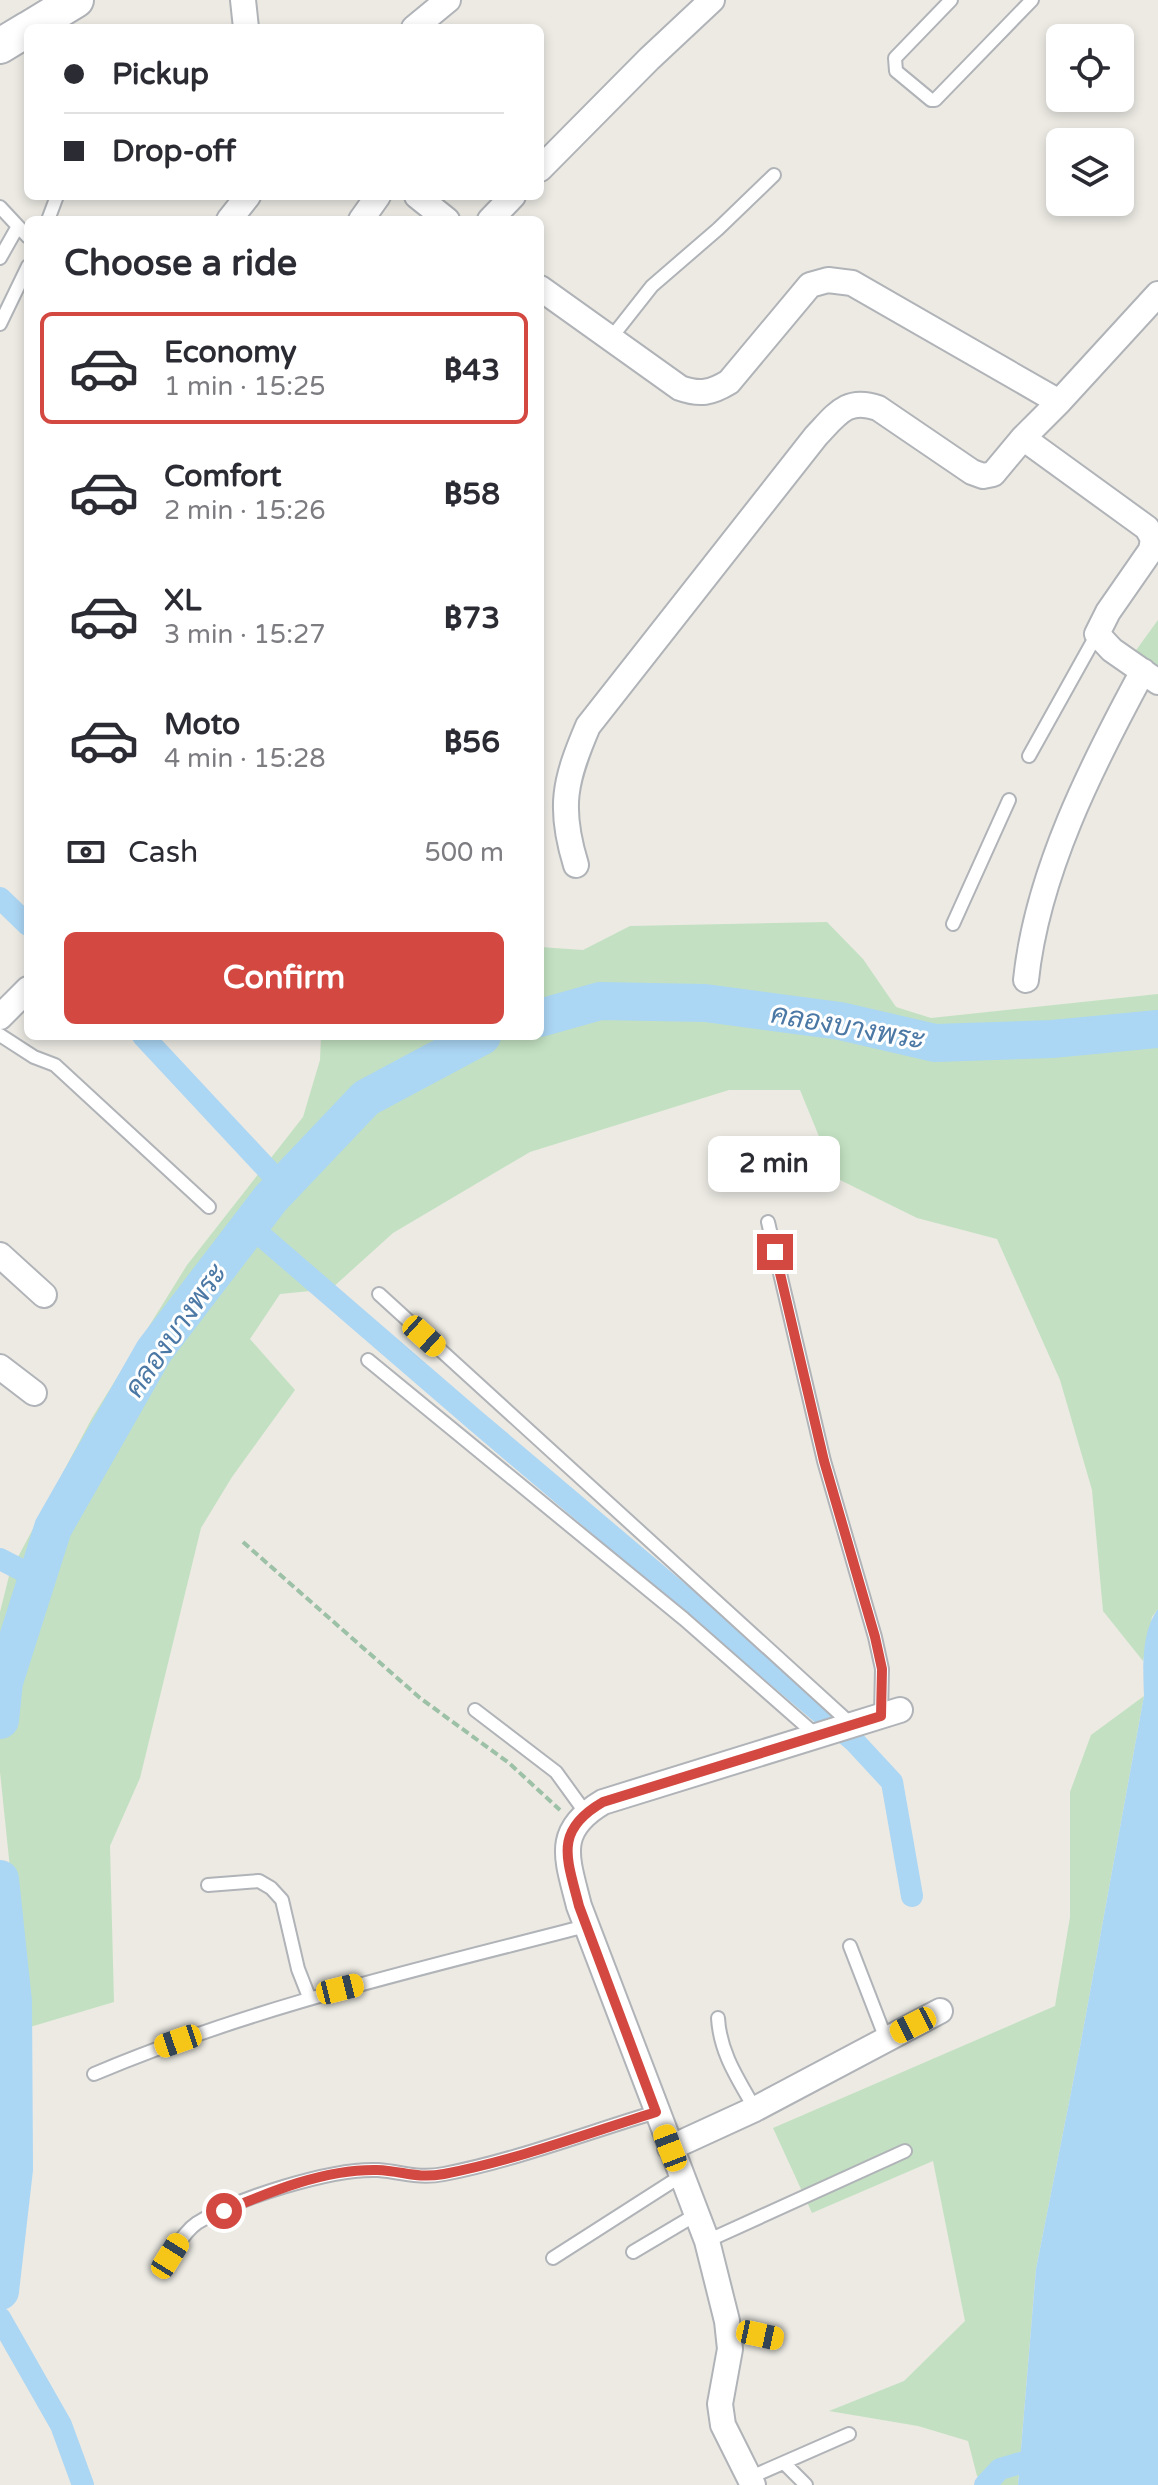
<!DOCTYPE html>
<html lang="en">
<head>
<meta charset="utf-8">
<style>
  :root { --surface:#fff; --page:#f7f7f7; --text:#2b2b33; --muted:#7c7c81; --line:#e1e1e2; --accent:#d34942 }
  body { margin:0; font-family:"Varela Round",Sarabun,sans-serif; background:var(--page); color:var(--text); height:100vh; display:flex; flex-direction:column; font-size:30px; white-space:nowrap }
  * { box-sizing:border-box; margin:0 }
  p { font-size:26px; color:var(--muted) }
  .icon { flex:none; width:44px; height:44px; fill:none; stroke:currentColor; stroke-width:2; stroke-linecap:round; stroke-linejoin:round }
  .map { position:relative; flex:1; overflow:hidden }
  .details { position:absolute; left:24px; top:216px; width:520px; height:824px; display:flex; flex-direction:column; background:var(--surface); border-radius:12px; box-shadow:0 4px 12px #0003 }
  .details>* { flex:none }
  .hud { position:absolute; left:24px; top:24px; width:520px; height:176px; border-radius:12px; box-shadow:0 4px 12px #0003; display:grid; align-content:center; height:176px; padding:0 40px; background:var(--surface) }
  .buttons { position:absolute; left:1046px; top:24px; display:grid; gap:16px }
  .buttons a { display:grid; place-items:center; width:88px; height:88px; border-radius:12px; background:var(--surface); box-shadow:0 4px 12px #0003; font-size:40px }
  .end { position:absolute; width:36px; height:36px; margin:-18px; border:10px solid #d34942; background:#fff; box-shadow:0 0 0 4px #fff }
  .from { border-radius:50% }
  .bubble { position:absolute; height:56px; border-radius:12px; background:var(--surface); box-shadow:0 4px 12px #0003; font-size:26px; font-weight:800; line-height:56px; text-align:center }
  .car { position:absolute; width:24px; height:48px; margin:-24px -12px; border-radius:10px; box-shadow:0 0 6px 2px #0007; background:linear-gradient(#f5c518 24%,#345 0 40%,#f5c518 0 76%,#345 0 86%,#f5c518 0) }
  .hud b { display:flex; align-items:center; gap:28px; height:76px; font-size:30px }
  .hud b+b { border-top:2px solid var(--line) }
  .hud i { width:20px; height:20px; background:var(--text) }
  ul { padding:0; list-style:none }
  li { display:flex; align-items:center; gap:24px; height:112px; margin:0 16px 12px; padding:0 24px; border:4px solid transparent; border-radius:12px }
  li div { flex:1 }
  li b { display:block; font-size:30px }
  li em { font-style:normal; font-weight:800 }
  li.on { border-color:var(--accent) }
  li>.icon { width:72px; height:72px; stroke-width:1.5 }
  h2 { padding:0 40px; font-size:36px; line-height:96px }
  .pay { display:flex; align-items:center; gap:20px; height:88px; padding:0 40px; font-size:30px }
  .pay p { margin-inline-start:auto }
  .action { display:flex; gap:16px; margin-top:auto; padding:16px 40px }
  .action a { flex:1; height:92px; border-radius:12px; background:var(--accent); color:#fff; font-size:32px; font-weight:800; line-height:92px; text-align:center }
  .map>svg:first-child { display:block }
  .green { fill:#c3e1c2 }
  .water { fill:#abd6f4 }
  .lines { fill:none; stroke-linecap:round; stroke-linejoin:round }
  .canal { stroke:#abd6f4; stroke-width:22 }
  .river { stroke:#abd6f4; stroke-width:38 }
  .lane-casing { stroke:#b0b3b7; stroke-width:16 }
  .street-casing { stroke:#b0b3b7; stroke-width:28 }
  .secondary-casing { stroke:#afb2b6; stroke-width:38 }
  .path { stroke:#9cc1a6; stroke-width:4; stroke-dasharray:8 4; stroke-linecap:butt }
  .lane { stroke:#fff; stroke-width:12 }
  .street { stroke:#fff; stroke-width:24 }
  .secondary { stroke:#fff; stroke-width:34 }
  .route { stroke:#d34942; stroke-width:10 }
  .labels { text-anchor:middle; stroke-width:6; stroke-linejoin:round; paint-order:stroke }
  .water-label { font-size:28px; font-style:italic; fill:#4b78a4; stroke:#fff }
</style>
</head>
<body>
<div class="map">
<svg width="1158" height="2485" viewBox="0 0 1158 2485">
  <rect width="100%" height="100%" fill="#eceae3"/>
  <!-- green -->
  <path class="green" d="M1158,620V669L1134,653Z
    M827,922L863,959L896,1007L931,1018L1158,994V1609L1152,1617L1143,1661L1103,1611L1092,1490L1060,1380L997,1239L917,1218L836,1178L800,1090H729L530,1152L393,1233L331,1289L280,1294L250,1339L295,1390L232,1477L201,1528L140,1778L110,1846L114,2002L30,2027L14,1907L0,1772V1612L10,1572L92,1418L187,1265L303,1117L320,1060L321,1036H540V947L583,950L630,926Z
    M1144,1696L1080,2047L1036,2269L1018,2485H1000L977,2476L968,2441L918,2426L829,2411L904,2381L965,2321L933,2161L812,2213L773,2128L1055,2006L1070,1917V1792L1091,1735Z"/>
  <!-- water -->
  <path class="water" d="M1158,1609V2485H1018L1036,2269L1080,2047L1144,1696C1143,1668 1141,1632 1158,1609Z"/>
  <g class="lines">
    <!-- canal -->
    <path class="canal" d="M0,898L28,925
      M143,1036L283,1186
      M250,1226L476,1421L854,1741L892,1782L912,1896
      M0,1559L37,1578
      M0,2318L61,2425L83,2485
      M985,2485L1000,2469L1045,2456"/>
    <!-- river -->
    <path class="river" d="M540,1018L600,1001L705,1003L840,1021L935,1043L1052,1039L1158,1029
      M0,1720L4,1682L53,1528L154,1351L271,1198L366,1098L482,1036
      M0,1879L13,2002L14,2169L0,2291"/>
    <!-- lane casing -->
    <g class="lane-casing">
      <path id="lane" d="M951,0L895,58L896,71L931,100H935L1032,0
        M0,207L28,237
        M48,220L57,196
        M0,258L17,228
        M0,324L28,266
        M611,338L652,286L718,229L774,175
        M1029,756L1097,634
        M953,924L1009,800
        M0,1035L34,1057L55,1065L209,1207
        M768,1222L824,1461L875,1637L882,1669L881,1716
        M379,1294L852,1725
        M368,1360L684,1619L816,1735
        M475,1710L556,1772L585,1812
        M208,1885L259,1881L271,1888L282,1900L298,1969L309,1997
        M850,1946L886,2039
        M718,2018C720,2053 738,2079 755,2109
        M94,2074C252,2007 420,1969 586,1926
        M707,2241L905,2151
        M633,2252L697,2214
        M170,2256C178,2245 185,2231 197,2223C237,2198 331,2168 378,2170C404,2172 417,2179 444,2174C516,2160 586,2133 656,2112
        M553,2258L681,2176
        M729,2336L760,2335L776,2338
        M784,2463L806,2485
        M751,2477L849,2434"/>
    </g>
    <!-- street casing -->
    <g class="street-casing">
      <path id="street" d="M243,0L246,28
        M414,28L448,0
        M540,169L649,59L712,0
        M417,196L447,220
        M229,220L248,196
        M361,220L378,196
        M490,220L513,196
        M540,288L680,388C700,395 711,393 729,382L810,285L828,280L852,283L1059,402L1158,294
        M1023,438L1147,528L1153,539L1151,550L1108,612L1097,634L1112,650L1158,682
        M576,865C558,807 565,780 588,726L816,436C837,414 847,397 878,408L972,472L983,476L993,474L1023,438L1059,402
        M1026,980C1037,873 1092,765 1143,671
        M0,1017L28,989
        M0,1255L44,1295
        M0,1367L34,1393
        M670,2148L755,2109L940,2011
        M753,2485L723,2425L720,2404L730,2349L727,2321L707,2241L579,1906C567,1858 554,1831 603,1802L900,1710"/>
    </g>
    <!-- secondary casing -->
    <g class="secondary-casing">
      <path id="secondary" d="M30,28L76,0
        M0,46L28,29"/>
    </g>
    <!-- path -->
    <path class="path" d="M243,1542L420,1698L509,1763L560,1810"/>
    <!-- lane -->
    <use href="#lane" class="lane"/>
    <!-- street -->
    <use href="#street" class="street"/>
    <!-- secondary -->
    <use href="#secondary" class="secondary"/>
  </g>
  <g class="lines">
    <!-- route -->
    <path class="route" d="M224,2211C272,2191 325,2169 377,2170C404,2171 415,2179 444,2174C516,2160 586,2134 656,2112L579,1906C567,1858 553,1831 603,1802L881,1716L882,1669L875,1637L824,1461L775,1252"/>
  </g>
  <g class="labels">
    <!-- water labels -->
    <g class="water-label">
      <text transform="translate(848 1026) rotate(10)" y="10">คลองบางพระ</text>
      <text transform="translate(175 1330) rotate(-55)" y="10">คลองบางพระ</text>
    </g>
  </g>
</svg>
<div class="buttons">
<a><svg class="icon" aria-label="locate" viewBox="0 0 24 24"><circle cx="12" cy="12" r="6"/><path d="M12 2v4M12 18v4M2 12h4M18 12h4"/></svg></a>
<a><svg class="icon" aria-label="layers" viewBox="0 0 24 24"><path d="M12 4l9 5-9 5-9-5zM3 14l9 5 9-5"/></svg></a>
</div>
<i class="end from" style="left:224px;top:2211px"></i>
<i class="end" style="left:775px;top:1252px"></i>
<div class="bubble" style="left:708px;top:1136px;width:132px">2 min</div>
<i class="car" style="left:424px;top:1336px;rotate:132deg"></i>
<i class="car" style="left:340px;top:1989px;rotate:76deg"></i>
<i class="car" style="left:913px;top:2025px;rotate:243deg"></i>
<i class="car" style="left:178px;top:2041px;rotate:251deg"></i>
<i class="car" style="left:670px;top:2148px;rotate:339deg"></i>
<i class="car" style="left:170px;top:2256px;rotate:32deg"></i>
<i class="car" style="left:760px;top:2335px;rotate:102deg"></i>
<div class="hud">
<b><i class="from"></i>Pickup</b>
<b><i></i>Drop-off</b>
</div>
<section class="details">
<h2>Choose a ride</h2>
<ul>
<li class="on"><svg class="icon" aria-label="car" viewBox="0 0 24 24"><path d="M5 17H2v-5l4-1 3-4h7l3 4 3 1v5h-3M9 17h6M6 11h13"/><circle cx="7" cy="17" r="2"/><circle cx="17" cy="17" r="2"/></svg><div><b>Economy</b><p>1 min · 15:25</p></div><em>฿43</em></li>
<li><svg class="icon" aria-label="car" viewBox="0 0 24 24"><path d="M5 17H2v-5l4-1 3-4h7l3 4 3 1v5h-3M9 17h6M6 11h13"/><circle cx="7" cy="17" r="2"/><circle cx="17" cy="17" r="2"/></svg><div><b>Comfort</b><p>2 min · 15:26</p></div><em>฿58</em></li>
<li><svg class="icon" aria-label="car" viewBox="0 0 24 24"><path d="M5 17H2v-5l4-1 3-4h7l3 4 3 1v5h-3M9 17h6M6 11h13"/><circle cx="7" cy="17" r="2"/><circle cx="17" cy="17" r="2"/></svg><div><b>XL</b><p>3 min · 15:27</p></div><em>฿73</em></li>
<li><svg class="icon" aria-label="car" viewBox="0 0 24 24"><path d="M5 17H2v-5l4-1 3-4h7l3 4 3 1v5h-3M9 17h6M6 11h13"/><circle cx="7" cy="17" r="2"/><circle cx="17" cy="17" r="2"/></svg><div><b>Moto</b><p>4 min · 15:28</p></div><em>฿56</em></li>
</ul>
<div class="pay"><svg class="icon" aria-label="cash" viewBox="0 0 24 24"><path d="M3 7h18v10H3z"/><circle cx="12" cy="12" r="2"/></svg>Cash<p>500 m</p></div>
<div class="action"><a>Confirm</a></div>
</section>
</div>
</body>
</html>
